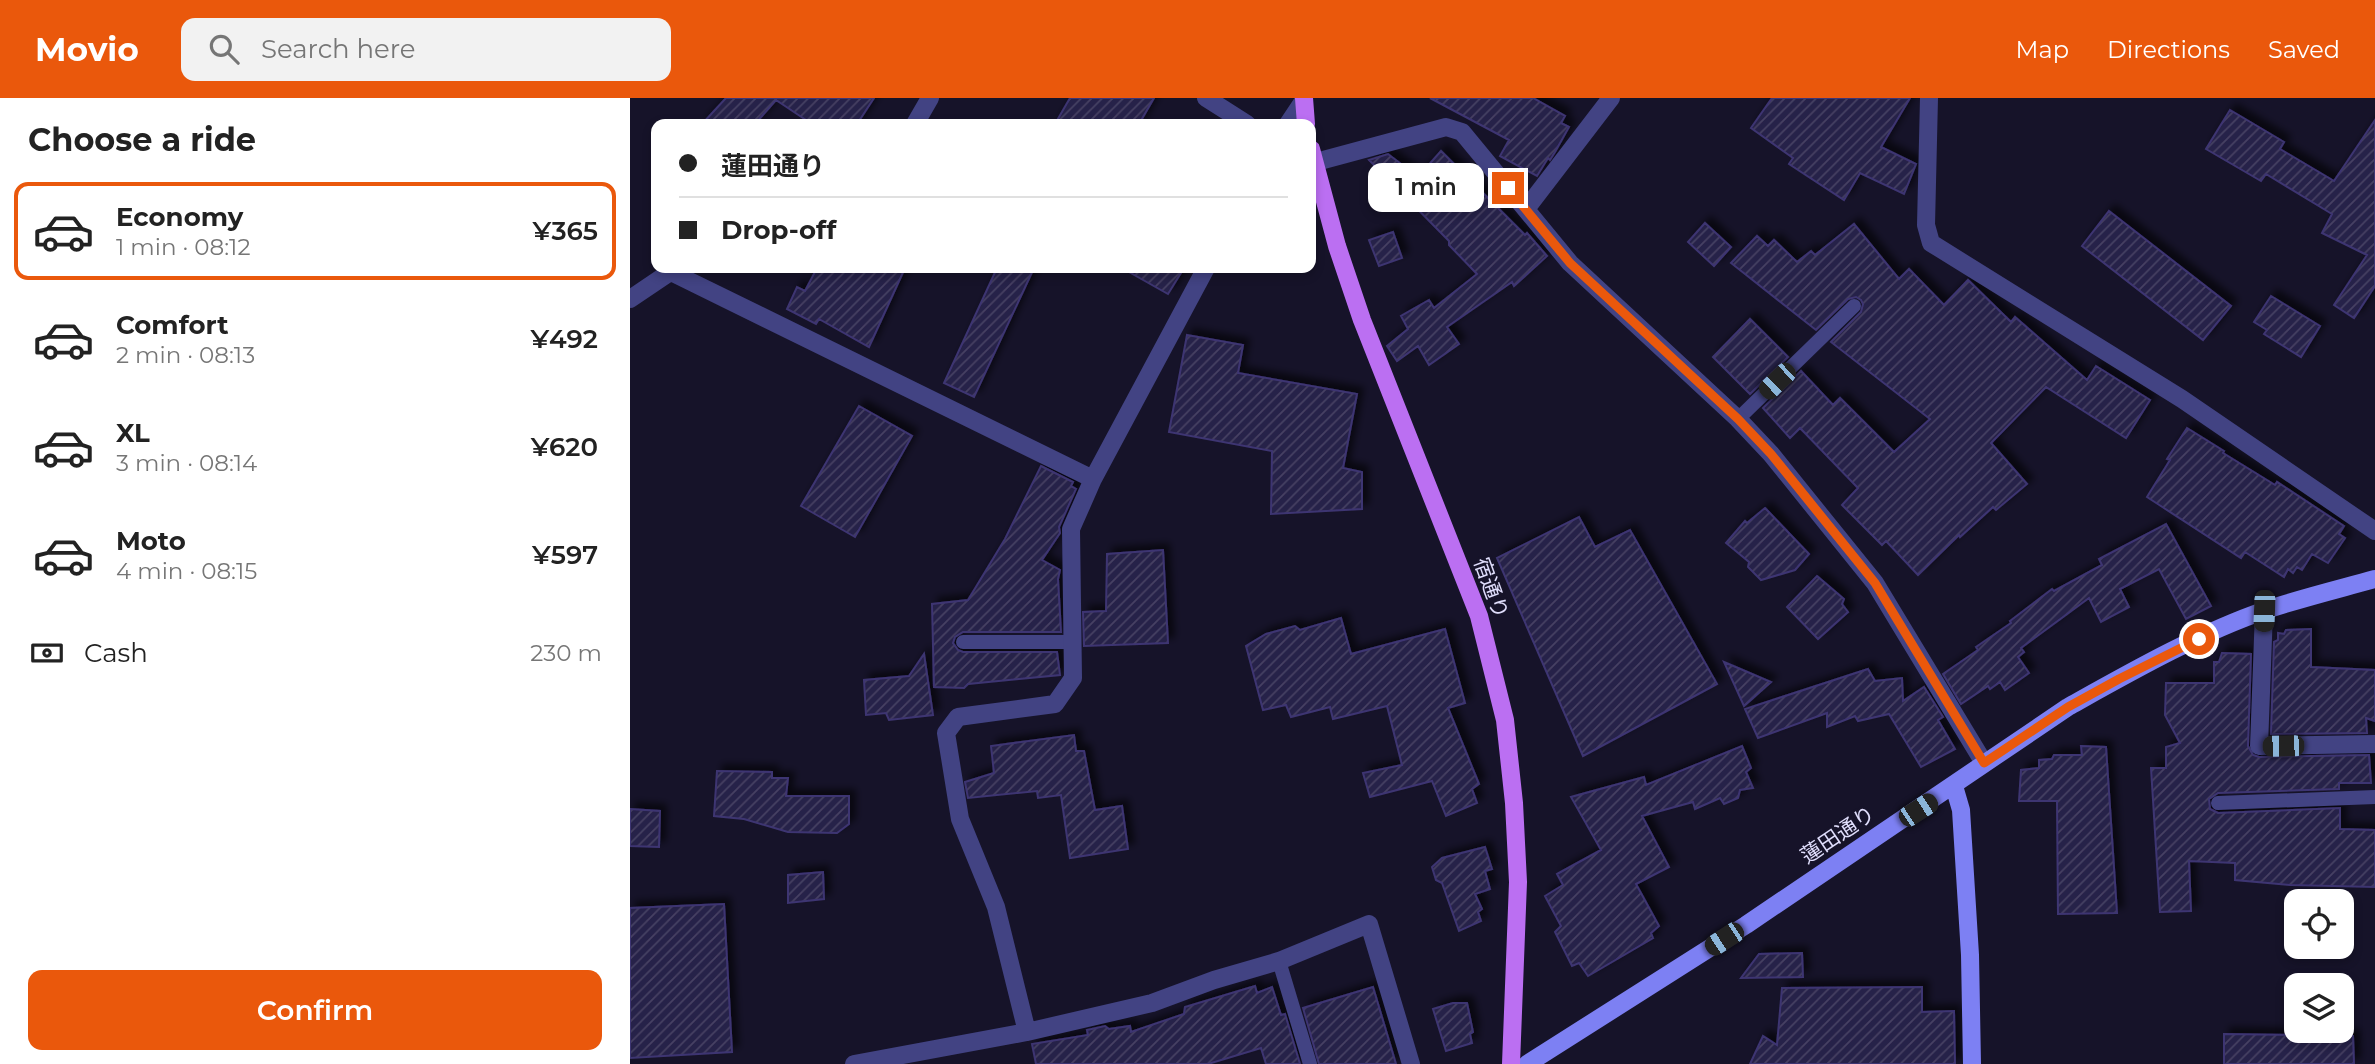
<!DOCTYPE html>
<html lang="en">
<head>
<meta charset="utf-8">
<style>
  :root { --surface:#fff; --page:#f2f2f2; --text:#222; --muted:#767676; --line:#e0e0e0; --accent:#ea580c }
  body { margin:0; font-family:Montserrat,"Noto Sans JP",sans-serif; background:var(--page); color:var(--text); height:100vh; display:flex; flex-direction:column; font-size:26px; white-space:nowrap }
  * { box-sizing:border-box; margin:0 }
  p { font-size:23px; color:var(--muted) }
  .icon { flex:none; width:38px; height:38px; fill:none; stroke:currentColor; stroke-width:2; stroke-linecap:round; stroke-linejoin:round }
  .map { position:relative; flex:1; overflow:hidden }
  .sheet { display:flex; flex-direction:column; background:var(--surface); width:630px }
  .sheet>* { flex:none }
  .hud { position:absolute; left:21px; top:21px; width:665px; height:154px; border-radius:14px; box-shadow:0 4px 10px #0003; display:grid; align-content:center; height:154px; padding:0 28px; background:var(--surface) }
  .tools { position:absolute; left:1654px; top:791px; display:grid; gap:14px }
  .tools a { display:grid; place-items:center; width:70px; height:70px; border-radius:14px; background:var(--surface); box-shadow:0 4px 10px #0003; font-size:35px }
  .end { position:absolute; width:32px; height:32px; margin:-16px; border:9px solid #ea580c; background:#fff; box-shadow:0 0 0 4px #fff }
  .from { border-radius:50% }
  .bubble { position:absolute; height:49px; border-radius:14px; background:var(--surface); box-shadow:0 4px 10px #0003; font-size:23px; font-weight:600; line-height:49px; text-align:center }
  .car { position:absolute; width:21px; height:42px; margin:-21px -10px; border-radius:9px; box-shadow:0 0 5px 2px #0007; background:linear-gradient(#222 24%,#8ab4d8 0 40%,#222 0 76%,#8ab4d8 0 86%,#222 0) }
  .hud b { display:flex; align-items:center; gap:24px; height:66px; font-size:26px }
  .hud b+b { border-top:2px solid var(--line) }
  .hud i { width:18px; height:18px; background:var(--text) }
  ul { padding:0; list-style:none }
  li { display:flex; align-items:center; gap:21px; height:98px; margin:0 14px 10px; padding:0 14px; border:4px solid transparent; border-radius:14px }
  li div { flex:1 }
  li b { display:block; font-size:26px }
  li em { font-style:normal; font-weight:600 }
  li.on { border-color:var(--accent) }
  li>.icon { width:63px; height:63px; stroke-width:1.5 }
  h2 { padding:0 28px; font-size:32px; line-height:84px }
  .pay { display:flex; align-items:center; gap:18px; height:77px; padding:0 28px; font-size:26px }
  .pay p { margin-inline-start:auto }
  .cta { display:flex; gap:14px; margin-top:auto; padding:14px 28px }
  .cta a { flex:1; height:80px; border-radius:14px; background:var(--accent); color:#fff; font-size:28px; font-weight:600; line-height:80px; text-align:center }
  header { display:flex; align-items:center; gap:42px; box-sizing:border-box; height:98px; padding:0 35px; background:var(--accent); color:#fff }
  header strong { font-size:33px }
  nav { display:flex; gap:38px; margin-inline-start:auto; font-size:24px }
  .search { width:490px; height:63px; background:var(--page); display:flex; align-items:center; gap:18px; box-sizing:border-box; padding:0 24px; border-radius:14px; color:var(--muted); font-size:26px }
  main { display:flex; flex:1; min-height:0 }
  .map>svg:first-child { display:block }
  .building { fill:url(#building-hatch); stroke:#3e3572; stroke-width:2; filter:url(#shadow) }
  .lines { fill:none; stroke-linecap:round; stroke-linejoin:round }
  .lane { stroke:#424383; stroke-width:14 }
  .street { stroke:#424383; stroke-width:18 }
  .secondary { stroke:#7d80f3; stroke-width:18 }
  .primary { stroke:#bb6ff2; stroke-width:18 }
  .route { stroke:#ea580c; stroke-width:9 }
  .labels { text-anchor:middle; stroke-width:5; stroke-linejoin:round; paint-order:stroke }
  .street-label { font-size:21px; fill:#e0defc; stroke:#161329 }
</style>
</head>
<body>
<header>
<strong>Movio</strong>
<div class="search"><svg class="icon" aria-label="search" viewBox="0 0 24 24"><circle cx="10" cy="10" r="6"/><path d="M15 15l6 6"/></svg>Search here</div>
<nav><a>Map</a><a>Directions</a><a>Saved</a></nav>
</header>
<main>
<section class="sheet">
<h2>Choose a ride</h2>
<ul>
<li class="on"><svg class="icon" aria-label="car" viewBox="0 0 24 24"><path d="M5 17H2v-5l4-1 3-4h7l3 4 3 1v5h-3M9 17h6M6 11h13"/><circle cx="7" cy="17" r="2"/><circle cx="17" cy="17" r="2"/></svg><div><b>Economy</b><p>1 min · 08:12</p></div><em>¥365</em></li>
<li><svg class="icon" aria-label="car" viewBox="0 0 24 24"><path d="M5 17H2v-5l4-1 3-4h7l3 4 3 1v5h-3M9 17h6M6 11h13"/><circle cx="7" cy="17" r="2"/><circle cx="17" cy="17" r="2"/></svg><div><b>Comfort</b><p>2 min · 08:13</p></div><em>¥492</em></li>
<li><svg class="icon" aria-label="car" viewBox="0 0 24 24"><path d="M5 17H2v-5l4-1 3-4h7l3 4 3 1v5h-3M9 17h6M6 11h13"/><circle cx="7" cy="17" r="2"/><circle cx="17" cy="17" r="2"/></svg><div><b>XL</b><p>3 min · 08:14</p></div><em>¥620</em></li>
<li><svg class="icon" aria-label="car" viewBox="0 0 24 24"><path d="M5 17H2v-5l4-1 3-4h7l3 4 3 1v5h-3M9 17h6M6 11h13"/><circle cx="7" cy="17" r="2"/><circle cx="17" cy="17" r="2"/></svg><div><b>Moto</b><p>4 min · 08:15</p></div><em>¥597</em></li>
</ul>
<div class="pay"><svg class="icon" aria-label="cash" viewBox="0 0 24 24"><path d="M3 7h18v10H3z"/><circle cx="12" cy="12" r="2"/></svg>Cash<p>230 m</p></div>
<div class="cta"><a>Confirm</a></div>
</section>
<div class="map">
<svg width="1745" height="966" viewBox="0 0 1745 966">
  <defs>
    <pattern id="building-hatch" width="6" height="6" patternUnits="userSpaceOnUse" patternTransform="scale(1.75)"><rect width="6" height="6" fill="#272148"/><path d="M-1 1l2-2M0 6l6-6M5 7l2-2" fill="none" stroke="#464163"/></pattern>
    <filter id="shadow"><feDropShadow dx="6" dy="-6" stdDeviation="3.5" flood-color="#0009"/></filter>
  </defs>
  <rect width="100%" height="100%" fill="#161329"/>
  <!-- building -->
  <path class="building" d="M96,0H244L227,26H182L146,2L125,26H72Z
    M440,0H524L509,26H425Z
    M800,0H903L935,18L931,25L939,29L925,54L920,62L918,60L907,78L870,58L879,42Z
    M1142,0H1280L1251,49L1286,66L1274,96L1230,75L1214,102L1159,66L1163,60L1121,30Z
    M1600,12L1654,44L1650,51L1704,83L1745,22V188L1724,220L1704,207L1737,157L1692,135L1702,116L1636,76L1631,83L1576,51Z
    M811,53L895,137L897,135L917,158L884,188L882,184L817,229L829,246L799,267L788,248L767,263L757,248L778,231L771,218L799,202L804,210L847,176L819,147V143L739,62L758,56L788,79Z
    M1479,113L1601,208L1573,242L1452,148Z
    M1075,125L1101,149L1084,168L1058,144Z
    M1224,126L1269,181L1279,171L1314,207L1338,182L1381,224L1385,219L1457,282L1466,268L1520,302L1496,340L1416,289L1361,345L1397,386L1366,412L1363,409L1330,439L1329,437L1288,477L1256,443L1252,447L1212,407L1228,390L1170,330L1160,340L1133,310L1171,273L1203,307L1210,300L1264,354L1300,321L1201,244L1231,214L1233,206L1231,202L1226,199L1218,201L1186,232L1101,165L1127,138L1138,148L1144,142L1167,164L1181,153L1185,157Z
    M763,134L772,160L749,168L739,142Z
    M187,170H275L239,249L189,221L186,226L157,211L167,189L175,193Z
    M367,170H404L344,299L314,285Z
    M492,170H554L538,196Z
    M1641,198L1690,228L1671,259L1634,236L1637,232L1624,224Z
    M1120,221L1158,259L1120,296L1083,259Z
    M557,237L613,247L608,275L727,296L713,370L732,374V411L641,416L642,353L539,334Z
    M229,308L282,338L225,439L171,408Z
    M1557,330L1594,353L1593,355L1645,387L1647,384L1714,428L1709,436L1715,440L1698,465L1682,456L1672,472L1667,469L1663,475L1658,471L1654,479L1615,454L1611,460L1517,399L1540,362L1537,361Z
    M411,368L443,384L441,388L446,391L429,429L430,435L412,462L430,472L428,481L431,534H333L325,539L323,545L328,552L333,554H427L430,577L338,586L334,590L304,589L302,506L338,502L375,441Z
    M1135,410L1179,456L1165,472L1131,482L1118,469L1119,464L1096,445L1115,423L1117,425Z
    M949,419L965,449L1000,432L1087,586L953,658L867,460Z
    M1536,426L1581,508L1556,521L1529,471L1490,491L1499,509L1471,524L1459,500L1391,550L1394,554L1388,559L1399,575L1375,592L1370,584L1360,591L1358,588L1331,606L1313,576L1348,552L1346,549L1381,525L1380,523L1422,491L1424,493L1472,467L1469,461Z
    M533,452L538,545L454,548L453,514L476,513L477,456Z
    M1187,478L1214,501L1212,506L1218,514L1188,541L1157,509Z
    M711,520L721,556L815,531L835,605L818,610L849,686L842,691L847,705L816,718L802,683L740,699L733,675L772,667L757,608L703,621L700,609L661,619L656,607L633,612L616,548L636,536L665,528L670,532Z
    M1681,531V569L1745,572V623L1736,620L1737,635L1641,636L1644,544L1648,542V535L1654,536L1656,532Z
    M1592,555L1621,556L1618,648L1623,657L1629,659L1739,657L1741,685H1709V691L1588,695L1579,701L1580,711L1588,715L1710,710V731L1745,732V789L1660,787L1605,782V765L1559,763L1561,813L1530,814L1521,670H1536V649L1550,645L1535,617L1536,585H1584V564H1589Z
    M294,556L303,617L259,622L256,615L236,617L234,582L279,578Z
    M1094,564L1141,584L1114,608Z
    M1238,571L1245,583L1272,580L1273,603L1294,589L1313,619L1308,622L1325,651L1291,669L1259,616L1228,623L1225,618L1197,629V615L1128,640L1115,611Z
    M444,637L446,653H454L465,712L492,708L498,751L440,760L431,697L408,700L407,693L338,700L335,684L364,675L361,648Z
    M1112,648L1121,670L1116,674L1123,690L1110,692L1108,700L1094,706L1090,700L1065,711L1063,704L1012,718L1039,769L1006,786L1029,828L1021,835L1023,840L958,878L949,865L942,868L925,834L931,828L915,798L933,787L927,776L971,752L941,699L1014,679L1016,687Z
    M1451,648L1476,649L1487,815L1428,816L1427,703H1389L1391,672L1409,670V662L1422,661L1424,657H1452Z
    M87,673L142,674V680H158L156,698H219V726L207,735L158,734L114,721L84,718Z
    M0,711L30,713L29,749L0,748Z
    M855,749L862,771L855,773L860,791L845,796L852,811L848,814L851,823L829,833L812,785L806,782L802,769L812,760Z
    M193,774L194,801L158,805V777Z
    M94,806L102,954L0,960V810Z
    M1172,855L1173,879L1111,880L1129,856Z
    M625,888L627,895L642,889L651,917L655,916L670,966H636L631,950L578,966H406L402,946L458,937L457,932L475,928L479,931L500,928L501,934L554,916L555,909Z
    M743,889L766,966H689L673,910Z
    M1292,889V914L1324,913L1325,966H1120L1133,938L1147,947L1152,890Z
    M823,905H837L843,934L840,936L842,945L816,953L803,911Z
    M1594,936L1723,938L1724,966H1594Z"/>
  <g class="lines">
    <!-- lane -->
    <path class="lane" d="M1108,321L1224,208
      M333,544H443
      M1588,705L1745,699
      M649,863L680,966"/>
    <!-- street -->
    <path class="street" d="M576,0L617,26
      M1299,0L1296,127L1301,145L1552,301L1745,433
      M285,26L300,0
      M658,26L674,2
      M686,64L816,29L832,34L940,165L1108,321L1141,356L1245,485L1354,665
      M896,111L981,0
      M41,174L463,381
      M0,201L46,170
      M1634,513L1629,648L1745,646
      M397,934L366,809L330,721L316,635L328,619L425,606L443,580L441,431L463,381L576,170
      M224,966L397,934L522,905L584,882L649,863L739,826L781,966"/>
    <!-- secondary -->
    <path class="secondary" d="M1324,688L1331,712L1340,857L1342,966
      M897,966L1116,827L1438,609C1499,575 1569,535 1636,512C1672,500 1709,491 1745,481"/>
    <!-- primary -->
    <path class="primary" d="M674,0L676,26
      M681,51L707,148L732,222L849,518L875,622L884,705L888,784L881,966"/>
  </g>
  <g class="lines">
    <!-- route -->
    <path class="route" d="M878,90L940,165L1108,321L1141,356L1245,485L1354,665L1438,609L1489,581L1569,541"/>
  </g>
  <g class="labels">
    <!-- street labels -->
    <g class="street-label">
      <text transform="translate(861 490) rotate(70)" y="7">宿通り</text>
      <text transform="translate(1208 737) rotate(-34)" y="7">蓮田通り</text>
    </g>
  </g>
</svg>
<div class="tools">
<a><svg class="icon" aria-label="locate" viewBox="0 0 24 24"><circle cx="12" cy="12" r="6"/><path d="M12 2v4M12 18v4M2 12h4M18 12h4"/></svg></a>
<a><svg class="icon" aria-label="layers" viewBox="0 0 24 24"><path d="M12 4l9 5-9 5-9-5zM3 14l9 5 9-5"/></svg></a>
</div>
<i class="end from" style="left:1569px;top:541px"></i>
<i class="end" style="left:878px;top:90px"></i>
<div class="bubble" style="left:738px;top:65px;width:116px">1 min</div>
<i class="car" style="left:1147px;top:283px;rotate:226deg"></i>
<i class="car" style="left:1634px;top:513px;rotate:182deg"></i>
<i class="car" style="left:1653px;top:648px;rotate:269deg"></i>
<i class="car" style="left:1288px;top:712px;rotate:57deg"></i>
<i class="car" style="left:1094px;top:841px;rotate:237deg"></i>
<div class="hud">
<b><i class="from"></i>蓮田通り</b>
<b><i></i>Drop-off</b>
</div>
</div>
</main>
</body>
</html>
